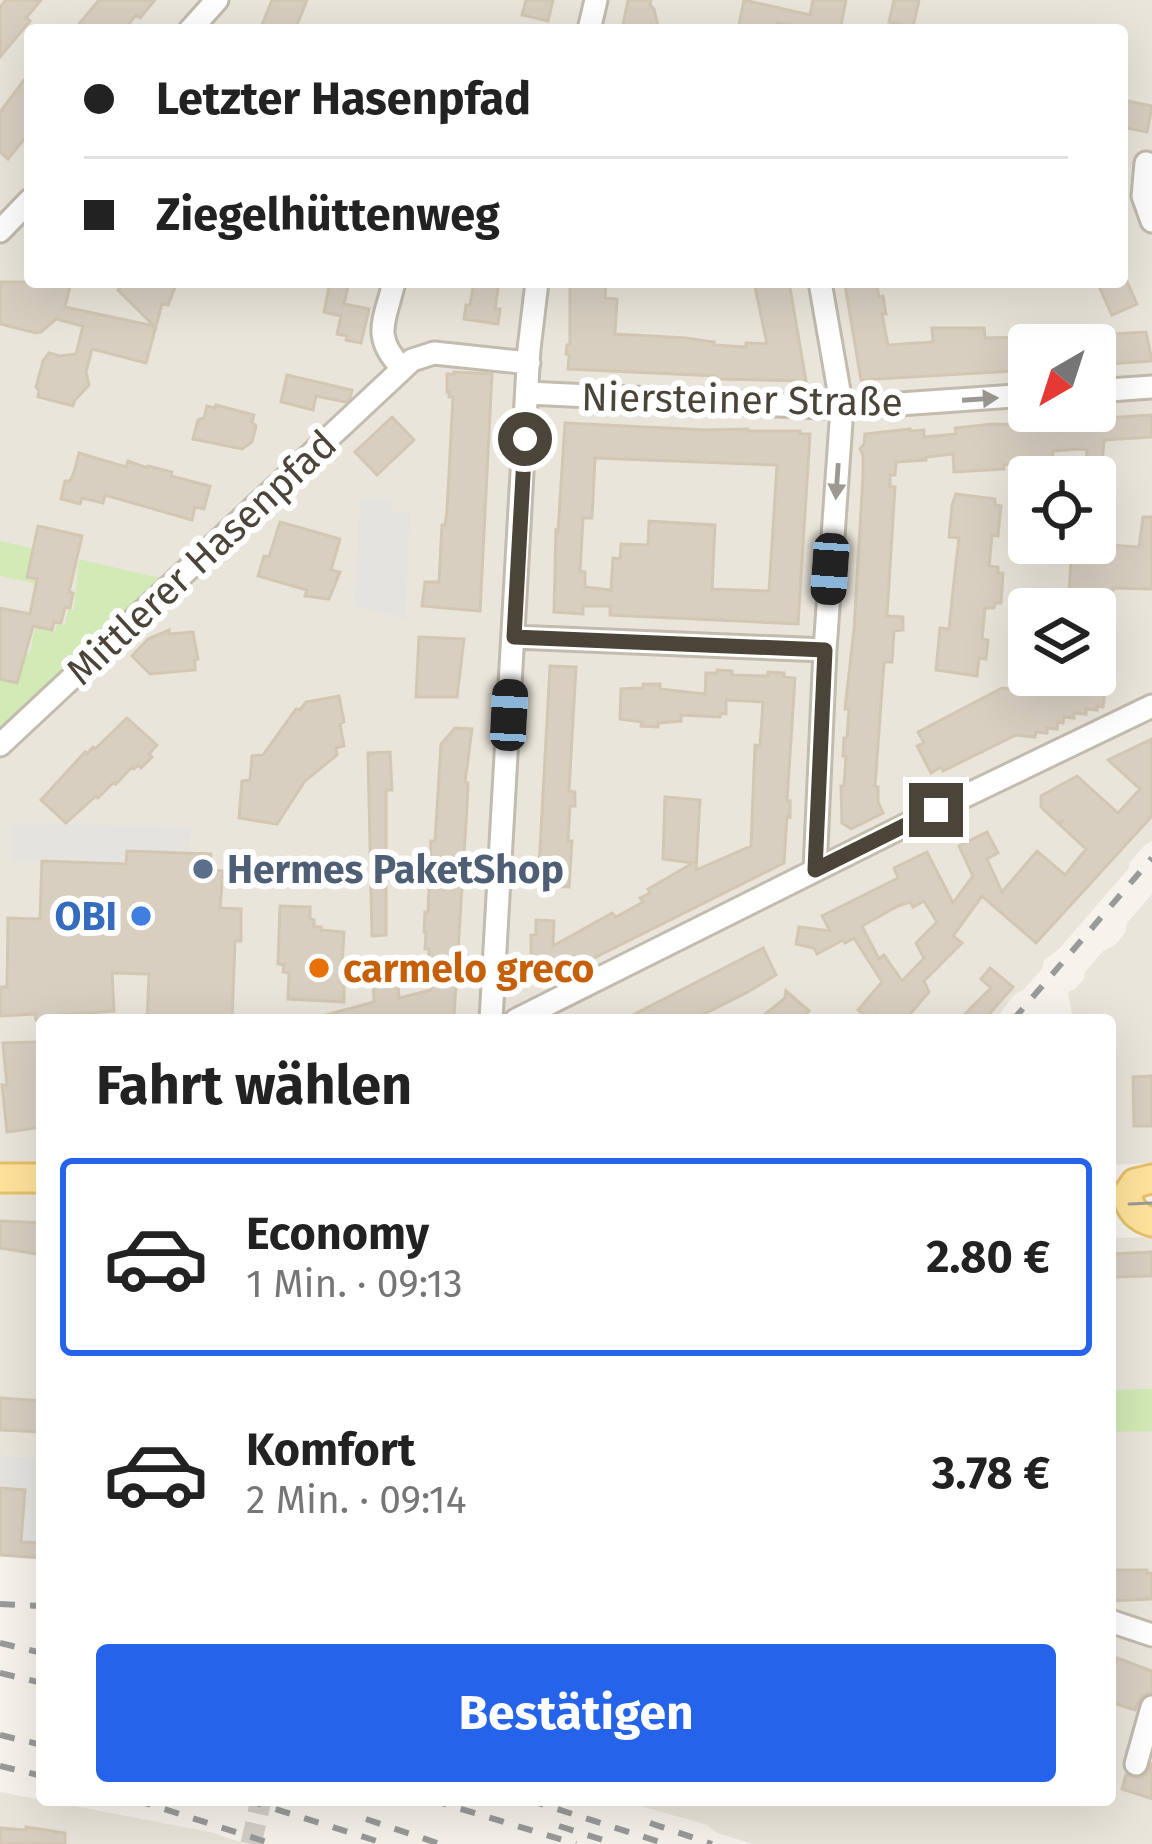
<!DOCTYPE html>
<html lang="de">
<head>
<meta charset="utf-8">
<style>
  :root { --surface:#fff; --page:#f6f6f6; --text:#222; --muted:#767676; --line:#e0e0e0; --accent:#2563eb }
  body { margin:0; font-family:"Fira Sans",sans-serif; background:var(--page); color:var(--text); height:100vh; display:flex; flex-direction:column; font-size:45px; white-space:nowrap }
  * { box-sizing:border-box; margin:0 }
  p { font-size:39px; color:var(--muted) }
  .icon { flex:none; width:66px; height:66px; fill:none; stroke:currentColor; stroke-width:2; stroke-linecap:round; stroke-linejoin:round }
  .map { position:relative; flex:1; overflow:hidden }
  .sheet { position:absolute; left:36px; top:1014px; width:1080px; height:792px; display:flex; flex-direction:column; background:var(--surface); border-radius:12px; box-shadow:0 12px 48px #0002 }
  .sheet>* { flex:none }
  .hud { position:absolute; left:24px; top:24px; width:1104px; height:264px; border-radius:12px; box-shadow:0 12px 48px #0002; display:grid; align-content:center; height:264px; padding:0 60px; background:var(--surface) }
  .needle { width:78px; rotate:219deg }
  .fabs { position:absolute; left:1008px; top:324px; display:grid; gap:24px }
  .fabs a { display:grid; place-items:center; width:108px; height:108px; border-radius:12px; background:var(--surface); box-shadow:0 12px 48px #0002; font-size:60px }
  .end { position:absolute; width:54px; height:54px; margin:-27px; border:15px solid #4b4439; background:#fff; box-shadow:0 0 0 6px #fff }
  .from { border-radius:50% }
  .car { position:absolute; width:36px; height:72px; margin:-36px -18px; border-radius:15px; box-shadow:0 0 9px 3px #0007; background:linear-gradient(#222 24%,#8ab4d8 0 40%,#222 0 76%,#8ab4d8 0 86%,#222 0) }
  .hud b { display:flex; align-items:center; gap:42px; height:114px; font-size:45px }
  .hud b+b { border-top:3px solid var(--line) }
  .hud i { width:30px; height:30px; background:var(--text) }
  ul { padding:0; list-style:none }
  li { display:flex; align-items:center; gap:36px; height:198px; margin:0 24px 18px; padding:0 36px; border:6px solid transparent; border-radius:12px }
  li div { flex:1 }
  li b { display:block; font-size:45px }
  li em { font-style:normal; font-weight:700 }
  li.selected { border-color:var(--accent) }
  li>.icon { width:108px; height:108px; stroke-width:1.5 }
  h2 { padding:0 60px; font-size:54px; line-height:144px }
  .cta { display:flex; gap:24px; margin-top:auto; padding:24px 60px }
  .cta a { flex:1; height:138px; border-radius:12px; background:var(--accent); color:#fff; font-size:48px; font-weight:700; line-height:138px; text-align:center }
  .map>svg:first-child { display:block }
  .residential { fill:#eae5da; fill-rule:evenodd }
  .green { fill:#d2eab5 }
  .parking { fill:#e5e3e0 }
  .building { fill:#d8cfc1; stroke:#d3c7b4; stroke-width:3; fill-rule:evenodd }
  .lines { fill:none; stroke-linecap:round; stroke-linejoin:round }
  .minor-tunnel { stroke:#d4d0c8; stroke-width:21; stroke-dasharray:21 10; stroke-linecap:butt }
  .minor-casing { stroke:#c2bbae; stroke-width:27 }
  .major-casing { stroke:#e6c16a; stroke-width:33 }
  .minor { stroke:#fff; stroke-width:21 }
  .major { stroke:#ffe39c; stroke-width:27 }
  .tram { stroke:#9a9a9a; stroke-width:3 }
  .rail { stroke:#9a9a9a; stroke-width:6; stroke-dasharray:15 15; stroke-linecap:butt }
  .oneway { fill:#9c9892 }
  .route { stroke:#4b4439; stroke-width:15 }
  .service-dot { fill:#5c6f8a; stroke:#fff; stroke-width:4.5 }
  .shop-dot { fill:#3f7fe0; stroke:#fff; stroke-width:4.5 }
  .food-dot { fill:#e8710a; stroke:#fff; stroke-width:4.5 }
  .labels { text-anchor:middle; stroke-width:12; stroke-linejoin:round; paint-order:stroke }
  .street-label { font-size:39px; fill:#4b4439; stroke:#fff }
  .service-label { font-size:39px; font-weight:bold; fill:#4e5e75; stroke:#fff; text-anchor:start }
  .shop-label { font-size:39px; font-weight:bold; fill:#366cbe; stroke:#fff; text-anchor:end }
  .food-label { font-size:39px; font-weight:bold; fill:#c56008; stroke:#fff; text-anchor:start }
</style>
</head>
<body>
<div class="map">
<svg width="1152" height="1844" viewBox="0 0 1152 1844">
  <rect width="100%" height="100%" fill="#f6f3ec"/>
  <!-- residential -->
  <path class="residential" d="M0,0H1152V841L1145,845L1130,862L1129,868L1059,949L1044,960L1042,969L1024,989L1014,995L995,1020H42V1458L0,1455ZM30,30H1122V282H30ZM1029,345H1095V411H1029ZM1029,477H1095V543H1029ZM1029,609H1095V675H1029Z
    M1152,894V1163L1110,1165V1020H1073L1068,992L1075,989L1084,979L1085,972L1103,951L1115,945L1125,933L1127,923Z
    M1152,1237V1844H753L717,1833L707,1825L620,1800H1110V1238Z
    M0,1792L210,1832L246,1844H0Z"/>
  <!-- green -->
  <path class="green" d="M0,541L35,549L27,577L38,580L37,584L0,576Z
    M79,559L163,579L0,733V680L18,683L25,653H30L35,628L55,632L57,624L65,625L68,610H74Z
    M1152,1389V1431L1110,1432V1390Z"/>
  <!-- parking -->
  <path class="parking" d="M360,498L391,500V512L410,513L405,619L354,606Z
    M12,823L191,827L189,853L127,851L125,880L42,861L12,862Z
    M0,1455L42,1458V1557L18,1556L24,1490L0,1488Z"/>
  <!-- building -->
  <path class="building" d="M6,0H41L26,18L30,21L0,57V7Z
    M99,0H155L140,18L136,15L124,30H74Z
    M272,0H307L295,30L277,25L275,30H260Z
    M526,0H553L548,21L522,15Z
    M628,0H651L650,5L654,9L659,30H622Z
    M744,0L810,15L813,0H846L840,30H813L777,23L776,30H738Z
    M894,0H919L913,27L889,22Z
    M30,72V132L8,159L0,152V112Z
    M1122,100L1152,106L1147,132L1122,127Z
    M0,282H71L65,307L154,326L118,290L126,282H177L168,305L162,304L146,363L92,349L86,372L89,385L75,400L73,406L38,397L39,391L36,387L43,361L49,353L60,356L76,354L83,326L56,319L41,332L36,333L0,324Z
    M330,282H349L344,304L369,309L361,343L346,340L347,336L337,334L341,316L324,312Z
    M474,282H499L495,309H500L498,324L464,319L466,305H470Z
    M570,282H606L605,298L617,299L615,334L686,338L714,342V345L746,347V343L767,344L754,282H789L806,381L717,379V376L568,369L569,355L566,354L567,345L570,344Z
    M847,282H876L879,297L883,296L886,314H882L888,345L933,342L932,328H984L985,338L1029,337V370L861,380L845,285Z
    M1097,282H1127L1137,304L1112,315Z
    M1146,332L1152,361L1095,365V335Z
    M454,372L492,374L480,611L422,606L425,582H439L442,525H445L447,511L453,397H449V392H447V374H454Z
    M287,375L352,390L350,398L345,402L316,396L313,410L281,402Z
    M216,405L254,415L252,422L256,426L252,442L242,449L193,439L198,420L204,418L207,406L215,408Z
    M1152,415V437L1104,440L1101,477H1085L1087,450L1080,449L1053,451L1052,464L1013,461L1014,464L1004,465V469L954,472L953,454L926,457V460L896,462L895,475H890V487H895L887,616L903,617V630L894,631L892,662H884L875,786L878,787V802L883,813L851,829L842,823L841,786H844L846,756H843L844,738H847L849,709H845L854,629L863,476V455L860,449L864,444L865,434L910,429V431L924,430V437L956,434L955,428L993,424L1055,426L1056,421Z
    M392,417L414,440L377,475L355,452Z
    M565,423L707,430L748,429V431H800V434H810L798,624L610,615V606H583V614L554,612L556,530L558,531ZM595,458L777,465L769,591L712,589L715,525L649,521L648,545L621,544L620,559L613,558L611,590L585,587V572L580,571L583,518H592Z
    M79,453L126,467L128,461L147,468L148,466L172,472L171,476L210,486L204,509L195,507L192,520L105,495L103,503L82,498L80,504L61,499L65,481H70L74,472Z
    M956,494L995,499V505L1001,506L998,536L992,535L989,566L998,567V573H1003L1001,603H995L994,608H985L982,639L988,640L986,659L979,658L977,676L936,670L940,628L949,629L955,572L959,538L949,537L952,505Z
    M1143,517H1152V589L1113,588L1105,671H1095V609H1068L1071,561H1078L1079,543L1139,547Z
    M280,522L340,539L331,570L340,572L329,599L305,596L307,590L258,576L264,556L269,557Z
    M38,526L82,536L69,592L73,593L70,608L65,607L61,623L54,622L52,630L33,626L17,683L0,679V608L30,614L37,579L27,577Z
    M169,630V634L193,632L198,659L195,660V670L150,674L132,656L148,639Z
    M419,637L464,639L457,697H416Z
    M550,666L576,667L569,791L575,792V806H570L568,841H572L569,887L538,886Z
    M717,670L732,671V675L768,676V672L784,673V677L795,678L787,801H790V817L787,816L784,863L542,984L533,970L534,955H531V935H536V920L554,921L553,946L612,913L616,917L643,902L640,898L650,893L648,889L693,863L663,859L665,797L700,800L696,870L751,846L755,745L760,746L763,702L726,700V714L721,713L720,717L681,715V721L658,723V727L641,726L642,722L620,719L621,689L643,688V684H660V689L705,694L706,673H717Z
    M1041,678L1106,681L1103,707L1097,706V710L1086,709V714L1074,713V718L1064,717L1063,723L1058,722L1057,729L1047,728V733L1036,732L1035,737L1016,735L943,771L941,767L931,773L917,746L924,743L918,732L1002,688L1038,690Z
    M339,696L344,722L340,724L344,746L336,748L337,755L305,781L277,824L239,818L242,781L250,780L252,756L263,755L296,709L300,710L306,702Z
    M127,718L157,745L149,754L152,757L141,768L138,765L134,769L132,767L116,784L114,782L98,798L96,796L66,823L41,800L85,752L87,754L93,747L95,749Z
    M455,728L472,729L465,782L468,783L467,806L454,1016L440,1020H326L325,1015L374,1002L373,977H395V982H398L399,998L431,990L435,963L428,962L429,949H425L426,932H424L425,912H428L431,841H435L441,744Z
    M1152,739V816L1036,943L982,896L953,936L962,943L924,981L929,992L905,1020H883L876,1014L870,1020L858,1010L882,982L854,938L845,943L843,940L817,954L814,948L796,944L799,927L830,931L822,916L898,878L894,868L927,852L953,903L973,876L959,846L987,832L998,853L987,859L1002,892L1037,851L1065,875L1086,849L1060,825L1063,820L1058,823L1041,807V796L1077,776L1118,813L1140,789L1108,760ZM924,901L937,922L916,943L924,958L902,981L884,955L879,959L862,926L898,906L910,902L913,907Z
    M390,752L392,790H386V935L372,936L368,753Z
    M127,851L211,854L209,869L223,871L220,908L241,909V941H235L232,1020H147L149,974L112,973L114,1011L61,1015V1020H36L35,1014L0,1016V987H7L8,918L40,919L42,861L126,864Z
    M280,906L310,907V919L314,920V927H321V930L344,932L341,982H344V1002L288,999L289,973L283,972L284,965L278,964Z
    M763,948L776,975L746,993L692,1020H623Z
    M990,968L1013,987L984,1020H959L991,988L981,979Z
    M786,991L809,1011L801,1020H758L785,998Z
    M37,1042L42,1127L7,1132L2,1085H7L3,1043Z
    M1152,1076V1126H1134L1133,1077Z
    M0,1221L42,1223V1255L0,1248Z
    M1152,1252V1276L1110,1277V1254Z
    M0,1398L42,1401V1432L0,1430Z
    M0,1488L25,1490L21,1542L42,1543V1558L0,1555Z
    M1110,1570H1147V1573H1152V1599L1110,1601Z
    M1117,1658L1152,1671V1692L1141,1697L1135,1710L1110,1702V1680Z
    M1152,1762V1799L1122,1789L1126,1775L1141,1778L1147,1774Z
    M26,1827L65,1833V1844H0V1828L26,1830Z"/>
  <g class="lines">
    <!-- minor-tunnel -->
    <path class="minor-tunnel" d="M251,1844L261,1800"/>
    <!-- minor casing -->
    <g class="minor-casing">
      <path id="minor" d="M190,30L217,0
        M589,30L596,0
        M1146,163L1143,196L1152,221
        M0,231L30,200
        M394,282C385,321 371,336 402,368
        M1095,391L1152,387
        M527,393L842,408L1029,395
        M514,637L825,650
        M0,745L412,360L434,353L529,363
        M815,870L825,650L842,408L820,282
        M491,1020L529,349L537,282
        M516,1020L936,810L1152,706
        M1110,1621L1152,1635
        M1136,1764L1152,1707"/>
    </g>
    <!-- major casing -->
    <g class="major-casing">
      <path id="major" d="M0,1178H42
        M1152,1179L1135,1183L1127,1195C1130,1210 1138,1218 1152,1222"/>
    </g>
    <!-- minor -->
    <use href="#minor" class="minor"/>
    <!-- major -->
    <use href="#major" class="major"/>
    <!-- tram -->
    <path class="tram" d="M1129,1204L1152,1203"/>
    <!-- rail -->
    <path class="rail" d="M1013,1020L1152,858
      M0,1604L42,1606
      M0,1643L42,1653
      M0,1673L42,1683
      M0,1735L42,1745
      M0,1766L42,1776
      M136,1800L273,1844
      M247,1800L386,1844
      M432,1800L576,1844
      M529,1800L666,1844
      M366,1819L440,1844
      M650,1823L712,1844
      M559,1826L616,1844"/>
  </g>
  <!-- one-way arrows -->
  <defs><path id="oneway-solid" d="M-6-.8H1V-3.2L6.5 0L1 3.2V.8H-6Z" transform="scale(3)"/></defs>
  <g class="oneway">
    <use href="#oneway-solid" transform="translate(980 399) rotate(-4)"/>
    <use href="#oneway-solid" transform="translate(837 481) rotate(94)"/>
  </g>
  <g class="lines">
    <!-- route -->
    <path class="route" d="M525,439L514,637L825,650L815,870L936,810"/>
  </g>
  <!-- markers -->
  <circle class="service-dot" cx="203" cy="869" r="12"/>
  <circle class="shop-dot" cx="141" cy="916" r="12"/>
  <circle class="food-dot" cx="319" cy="968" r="12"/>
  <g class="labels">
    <!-- street labels -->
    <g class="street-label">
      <text transform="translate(742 399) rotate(1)" y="14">Niersteiner Straße</text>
      <text transform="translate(201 557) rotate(-43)" y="14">Mittlerer Hasenpfad</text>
    </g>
    <!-- service labels -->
    <g class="service-label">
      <text x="227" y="883">Hermes PaketShop</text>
    </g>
    <!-- shop labels -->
    <g class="shop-label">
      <text x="117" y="930">OBI</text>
    </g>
    <!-- food labels -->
    <g class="food-label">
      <text x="343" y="982">carmelo greco</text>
    </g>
  </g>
</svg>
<div class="fabs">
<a><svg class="needle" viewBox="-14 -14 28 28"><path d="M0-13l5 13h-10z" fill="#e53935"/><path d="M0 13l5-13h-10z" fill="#767676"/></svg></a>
<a><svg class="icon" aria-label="locate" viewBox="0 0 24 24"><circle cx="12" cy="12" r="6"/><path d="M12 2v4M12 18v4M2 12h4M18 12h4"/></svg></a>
<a><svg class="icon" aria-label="layers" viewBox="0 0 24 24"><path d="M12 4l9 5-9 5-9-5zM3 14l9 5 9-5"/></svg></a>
</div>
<i class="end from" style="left:525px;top:439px"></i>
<i class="end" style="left:936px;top:810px"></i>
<i class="car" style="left:830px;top:569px;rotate:184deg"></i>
<i class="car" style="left:509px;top:715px;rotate:3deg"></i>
<div class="hud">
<b><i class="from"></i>Letzter Hasenpfad</b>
<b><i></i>Ziegelhüttenweg</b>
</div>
<section class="sheet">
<h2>Fahrt wählen</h2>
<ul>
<li class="selected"><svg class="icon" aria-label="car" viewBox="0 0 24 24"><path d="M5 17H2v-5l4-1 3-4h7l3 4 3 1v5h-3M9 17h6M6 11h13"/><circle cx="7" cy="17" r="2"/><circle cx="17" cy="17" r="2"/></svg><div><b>Economy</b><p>1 Min. · 09:13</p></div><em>2.80 €</em></li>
<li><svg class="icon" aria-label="car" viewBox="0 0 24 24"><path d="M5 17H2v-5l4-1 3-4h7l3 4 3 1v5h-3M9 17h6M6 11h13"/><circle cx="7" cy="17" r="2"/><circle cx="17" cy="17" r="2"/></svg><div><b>Komfort</b><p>2 Min. · 09:14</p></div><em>3.78 €</em></li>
</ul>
<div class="cta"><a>Bestätigen</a></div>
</section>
</div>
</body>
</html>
